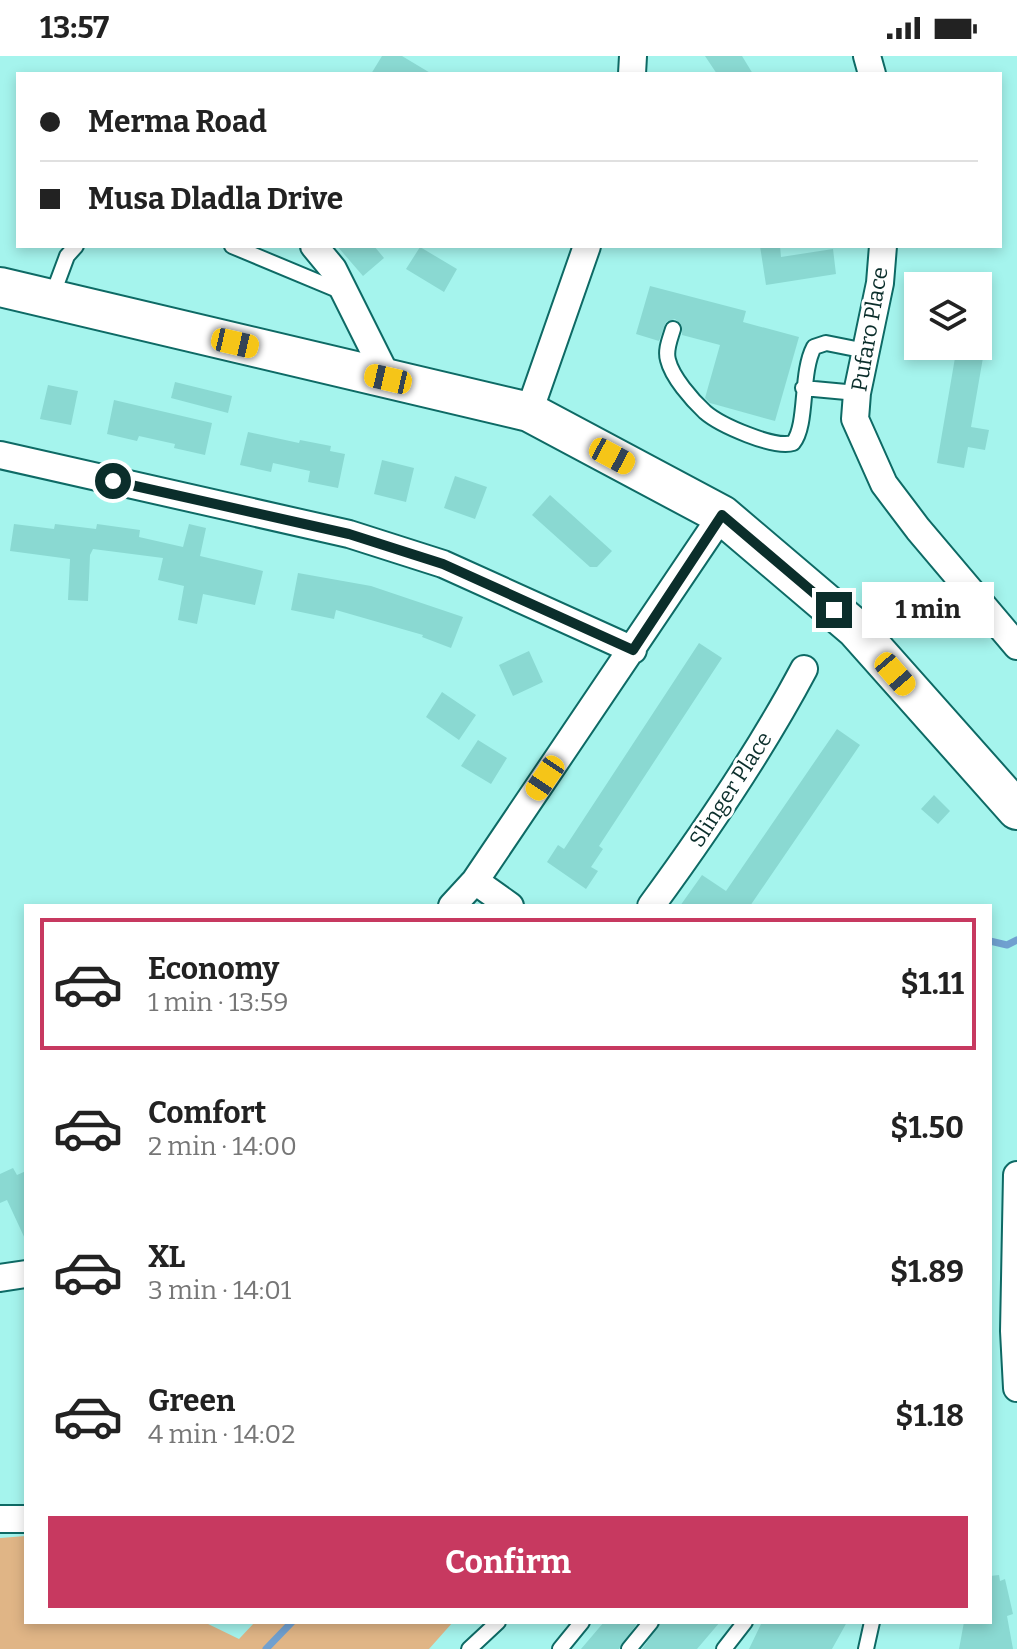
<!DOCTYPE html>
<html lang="en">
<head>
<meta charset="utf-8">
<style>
  :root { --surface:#fff; --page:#f2f2f2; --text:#222; --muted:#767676; --line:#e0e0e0; --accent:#c73960 }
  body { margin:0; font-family:Bitter,serif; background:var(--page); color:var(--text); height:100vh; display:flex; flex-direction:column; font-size:30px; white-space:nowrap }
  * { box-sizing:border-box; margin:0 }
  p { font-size:26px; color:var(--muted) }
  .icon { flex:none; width:44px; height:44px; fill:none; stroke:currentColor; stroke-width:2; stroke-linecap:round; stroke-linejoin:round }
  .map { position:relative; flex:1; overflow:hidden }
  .sheet { position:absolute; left:24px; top:848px; width:968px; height:720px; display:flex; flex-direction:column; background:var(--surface); border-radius:0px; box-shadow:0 4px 12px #0003 }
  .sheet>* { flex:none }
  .top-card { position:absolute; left:16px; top:16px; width:986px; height:176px; border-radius:0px; box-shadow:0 4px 12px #0003; display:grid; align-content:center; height:176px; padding:0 24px; background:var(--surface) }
  .buttons { position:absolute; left:904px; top:216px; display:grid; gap:16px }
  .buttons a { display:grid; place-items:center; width:88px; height:88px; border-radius:0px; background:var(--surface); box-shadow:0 4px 12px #0003; font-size:40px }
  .end { position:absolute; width:36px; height:36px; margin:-18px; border:10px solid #0b2e2b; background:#fff; box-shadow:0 0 0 4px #fff }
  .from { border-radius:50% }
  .bubble { position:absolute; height:56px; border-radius:0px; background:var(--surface); box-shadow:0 4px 12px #0003; font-size:26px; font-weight:700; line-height:56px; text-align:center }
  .car { position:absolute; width:24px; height:48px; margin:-24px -12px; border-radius:10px; box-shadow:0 0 6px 2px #0007; background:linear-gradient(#f5c518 24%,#345 0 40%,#f5c518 0 76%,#345 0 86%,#f5c518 0) }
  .top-card b { display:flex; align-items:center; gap:28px; height:76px; font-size:30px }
  .top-card b+b { border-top:2px solid var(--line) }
  .top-card i { width:20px; height:20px; background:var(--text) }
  ul { padding:14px 0 0; list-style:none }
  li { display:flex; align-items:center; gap:24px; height:132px; margin:0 16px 12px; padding:0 8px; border:4px solid transparent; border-radius:0px }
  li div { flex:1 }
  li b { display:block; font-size:30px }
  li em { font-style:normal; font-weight:700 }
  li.active { border-color:var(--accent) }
  li>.icon { width:72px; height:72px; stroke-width:1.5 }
  .button { display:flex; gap:16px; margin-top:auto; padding:16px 24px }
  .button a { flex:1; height:92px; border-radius:0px; background:var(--accent); color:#fff; font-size:32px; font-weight:700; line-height:92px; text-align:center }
  .status { display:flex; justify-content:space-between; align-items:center; height:56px; padding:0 40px; background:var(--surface); direction:ltr }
  .status svg { height:22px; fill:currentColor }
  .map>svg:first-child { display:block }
  .green { fill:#e0b586 }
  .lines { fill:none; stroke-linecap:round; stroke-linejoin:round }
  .stream { stroke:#70a0d0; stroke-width:7 }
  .building { fill:#8ad9d2 }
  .lane-casing { stroke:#0e6a65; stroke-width:18 }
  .street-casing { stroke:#0e6a65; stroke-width:30 }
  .secondary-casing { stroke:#0e6a65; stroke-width:42 }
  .lane { stroke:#fff; stroke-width:14 }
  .street { stroke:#fff; stroke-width:26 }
  .secondary { stroke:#fff; stroke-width:38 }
  .route { stroke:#0b2e2b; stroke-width:10 }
  .labels { text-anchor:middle; stroke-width:6; stroke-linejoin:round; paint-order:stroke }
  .street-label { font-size:22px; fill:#0b2e2b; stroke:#fff }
</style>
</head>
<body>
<div class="status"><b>13:57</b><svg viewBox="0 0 49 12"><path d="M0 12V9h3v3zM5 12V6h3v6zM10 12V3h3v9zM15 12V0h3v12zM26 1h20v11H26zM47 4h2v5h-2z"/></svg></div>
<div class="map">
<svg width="1017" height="1593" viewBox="0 0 1017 1593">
  <rect width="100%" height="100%" fill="#a5f4ed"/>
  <!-- green -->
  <path class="green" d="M26,1480V1566H204L239,1583L255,1566H453L429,1593H0V1482Z"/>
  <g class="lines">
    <!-- stream -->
    <path class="stream" d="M990,885L1007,889L1017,884
      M266,1593L292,1566"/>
  </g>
  <!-- building -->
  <path class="building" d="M382,0H402L432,18H371Z
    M705,0H742L753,18H717Z
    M337,190H374L384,202L363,220Z
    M760,190H780L781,201L833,193L836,218L766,229Z
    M420,191L457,213L444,236L406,213Z
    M650,230L746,255L743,266L799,281L775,365L710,347L705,342L720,289L682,279V270L675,263L666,266L659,285L636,278Z
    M957,290H985L971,371L989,374L985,394L968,391L964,412L937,407Z
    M175,326L232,340L228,357L171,342Z
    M48,329L78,335L71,369L40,363Z
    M114,344L212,367L205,399L174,392L175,388L139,380L137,385L107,378Z
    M248,376L299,387L300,384L331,390L330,395L345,398L338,432L308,426L310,415L273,407L271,416L240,409Z
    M382,404L414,412L406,446L374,438Z
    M455,420L487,431L475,463L444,452Z
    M550,439L612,495L597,511H590L532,459Z
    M14,468L54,473L55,468L96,473L97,468L140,474L139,481L183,491L189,468L206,472L200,500L263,515L255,549L203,538L197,568L178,564L184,530L158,524L163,502L93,493L90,499L88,545L68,544L70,503L10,495Z
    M298,517L371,530L463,561L451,592L422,581L423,579L336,554L334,563L291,554Z
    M699,587L722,602L599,790L603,793L591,811L598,815L586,833L547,806L558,789L564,793Z
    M529,595L543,626L513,640L499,609Z
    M442,636L476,659L459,684L426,661Z
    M837,673L860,689L750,850H680L702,819L726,835Z
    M478,684L507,702L491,728L461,710Z
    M934,739L950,755L938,768L921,753Z
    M13,1112L17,1119L26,1115V1185L7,1144L0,1147V1118Z
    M999,1519L1000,1525L1005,1523L1013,1558L1007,1560L1013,1593H959L964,1566H990V1520Z
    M604,1566H638L619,1593H581Z
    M661,1566H720L697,1593H642Z
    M762,1566H847L832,1593H749Z"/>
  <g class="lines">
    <!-- lane casing -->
    <g class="lane-casing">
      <path id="lane" d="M232,190L340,235
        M51,243L67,200L76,190
        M673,273C670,283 665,294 668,304C672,321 692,344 705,356C720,369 774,393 793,387C808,369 800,317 814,291L826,287L866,295
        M803,332L857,337
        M469,1593L498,1566
        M560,1593L582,1566
        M629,1593L651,1566
        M724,1593L745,1566
        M866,1593L872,1566"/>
    </g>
    <!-- street casing -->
    <g class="street-casing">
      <path id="street" d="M867,0L872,18
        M632,18L633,0
        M314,190L333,213L388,323
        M883,190L880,227L857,337L855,363L884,428L918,473L1017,590
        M529,356L587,190
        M0,399L349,478L443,508L633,594
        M475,825L510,850
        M452,850L475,825L722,459
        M651,850C706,775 760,696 804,613
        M1017,1119L1014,1275L1017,1332
        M0,1222L26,1218
        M0,1463H26"/>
    </g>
    <!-- secondary casing -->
    <g class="secondary-casing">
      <path id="secondary" d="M0,231L529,356L722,459L856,573L1017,754"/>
    </g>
    <!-- lane -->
    <use href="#lane" class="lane"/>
    <!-- street -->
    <use href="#street" class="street"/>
    <!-- secondary -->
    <use href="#secondary" class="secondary"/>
  </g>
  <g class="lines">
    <!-- route -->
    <path class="route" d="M113,425L349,478L443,508L633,594L722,459L834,554"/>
  </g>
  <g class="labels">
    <!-- street labels -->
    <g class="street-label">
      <text transform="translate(869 273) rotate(-80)" y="8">Pufaro Place</text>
      <text transform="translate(730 733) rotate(-57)" y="8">Slinger Place</text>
    </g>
  </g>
</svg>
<div class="buttons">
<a><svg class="icon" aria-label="layers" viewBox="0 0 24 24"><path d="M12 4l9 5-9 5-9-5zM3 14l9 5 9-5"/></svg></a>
</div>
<i class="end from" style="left:113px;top:425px"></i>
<i class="end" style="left:834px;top:554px"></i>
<div class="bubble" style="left:862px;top:526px;width:132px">1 min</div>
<i class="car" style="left:235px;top:287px;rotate:103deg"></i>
<i class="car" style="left:388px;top:323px;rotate:283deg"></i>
<i class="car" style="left:612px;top:400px;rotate:118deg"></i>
<i class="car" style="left:895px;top:618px;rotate:139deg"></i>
<i class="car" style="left:545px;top:722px;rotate:214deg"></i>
<div class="top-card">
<b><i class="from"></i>Merma Road</b>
<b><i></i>Musa Dladla Drive</b>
</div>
<section class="sheet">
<ul>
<li class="active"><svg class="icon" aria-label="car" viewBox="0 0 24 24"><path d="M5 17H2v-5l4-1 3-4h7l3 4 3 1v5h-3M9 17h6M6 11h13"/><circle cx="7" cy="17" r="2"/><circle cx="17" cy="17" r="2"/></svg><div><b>Economy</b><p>1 min · 13:59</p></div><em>$1.11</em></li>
<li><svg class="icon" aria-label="car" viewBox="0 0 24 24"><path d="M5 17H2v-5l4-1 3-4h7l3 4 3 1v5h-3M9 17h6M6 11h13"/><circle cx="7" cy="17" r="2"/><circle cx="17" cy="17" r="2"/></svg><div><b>Comfort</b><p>2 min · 14:00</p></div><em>$1.50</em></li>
<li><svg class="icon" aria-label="car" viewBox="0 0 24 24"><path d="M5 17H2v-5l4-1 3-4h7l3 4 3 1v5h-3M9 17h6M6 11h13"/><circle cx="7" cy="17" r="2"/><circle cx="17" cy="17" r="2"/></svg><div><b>XL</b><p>3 min · 14:01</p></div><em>$1.89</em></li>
<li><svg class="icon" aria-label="car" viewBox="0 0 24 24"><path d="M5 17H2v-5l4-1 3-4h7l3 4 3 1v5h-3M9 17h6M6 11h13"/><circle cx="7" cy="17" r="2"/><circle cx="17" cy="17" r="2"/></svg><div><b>Green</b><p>4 min · 14:02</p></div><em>$1.18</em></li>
</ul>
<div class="button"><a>Confirm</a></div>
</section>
</div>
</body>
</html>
